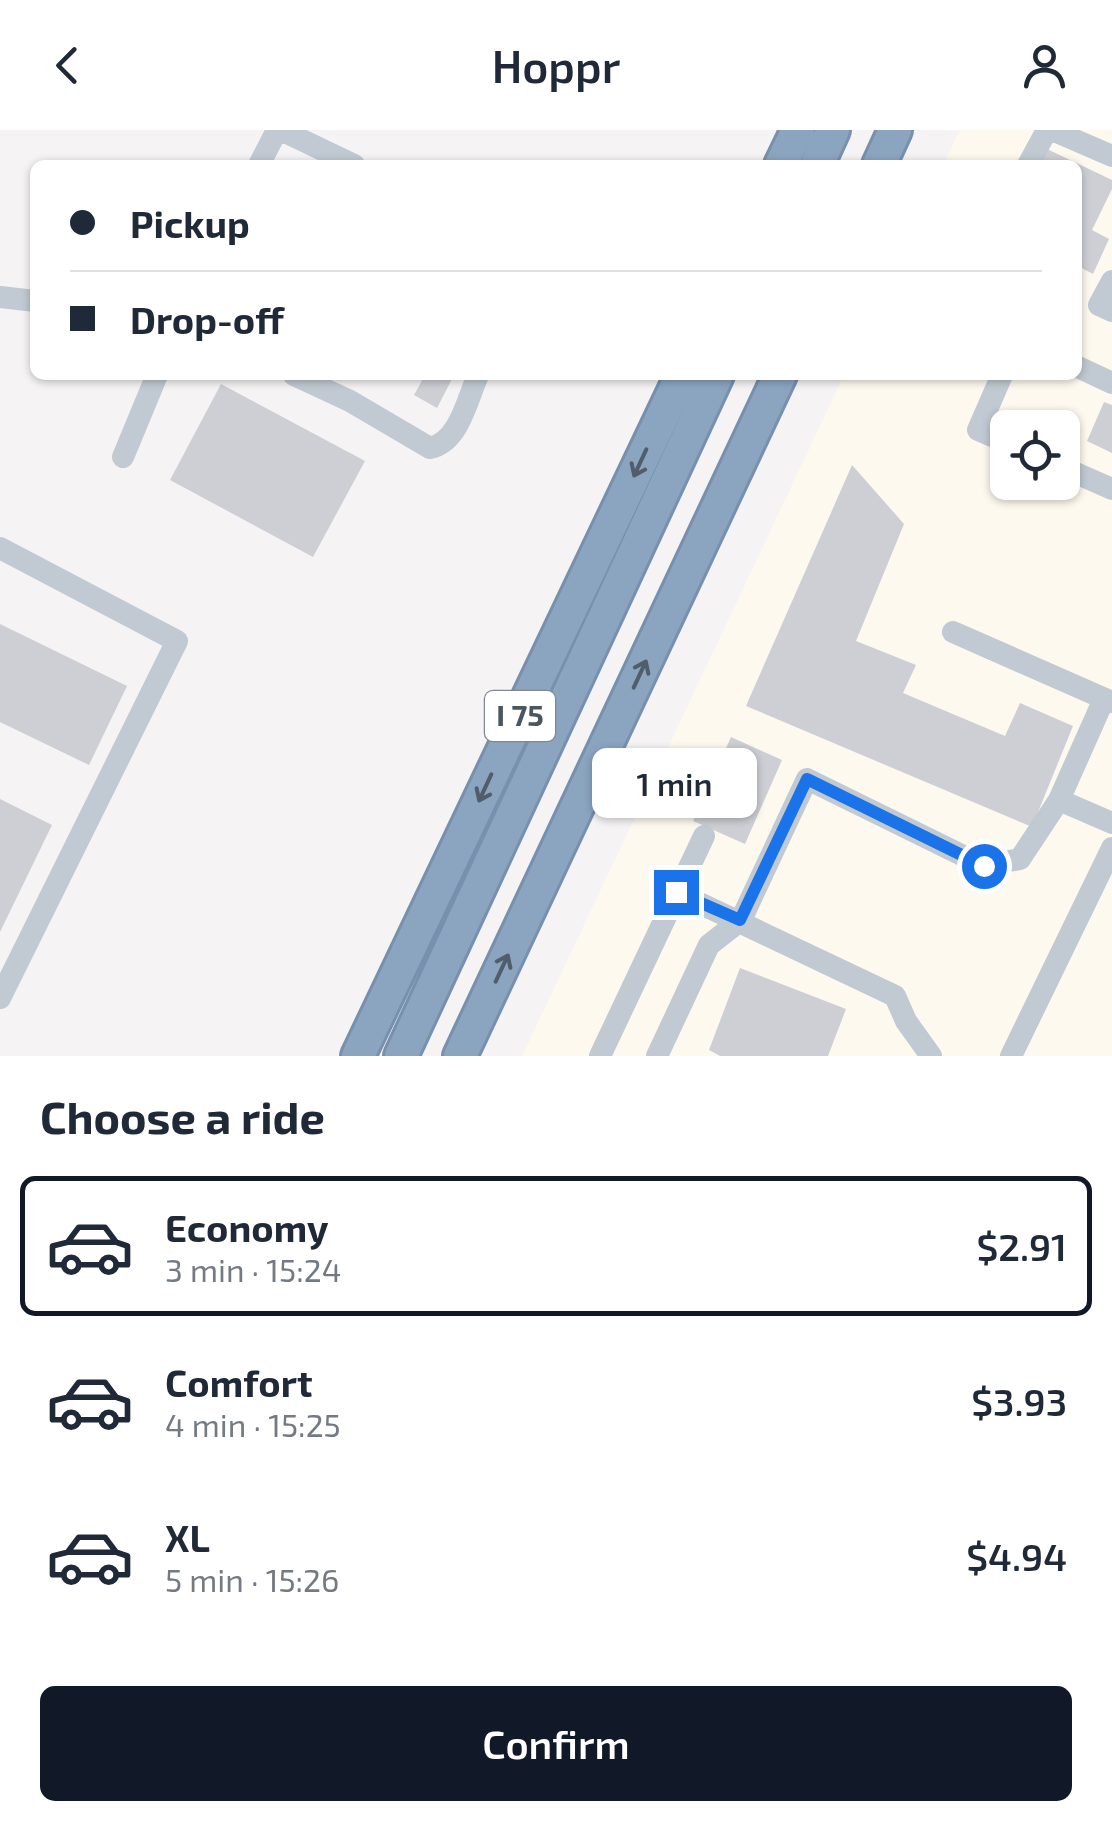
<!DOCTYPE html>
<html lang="en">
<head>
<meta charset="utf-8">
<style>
  :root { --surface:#fff; --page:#f6f6f7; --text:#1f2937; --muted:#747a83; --line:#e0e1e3; --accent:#111827 }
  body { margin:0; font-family:"Exo 2",sans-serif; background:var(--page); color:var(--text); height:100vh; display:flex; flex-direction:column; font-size:38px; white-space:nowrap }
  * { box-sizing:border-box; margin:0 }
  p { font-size:32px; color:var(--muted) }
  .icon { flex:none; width:55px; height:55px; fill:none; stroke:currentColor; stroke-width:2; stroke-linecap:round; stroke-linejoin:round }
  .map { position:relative; height:926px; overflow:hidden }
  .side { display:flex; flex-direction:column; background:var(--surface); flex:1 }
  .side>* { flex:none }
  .guide { position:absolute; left:30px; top:30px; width:1052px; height:220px; border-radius:15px; box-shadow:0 2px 8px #0004; display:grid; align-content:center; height:220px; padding:0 40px; background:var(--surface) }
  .controls { position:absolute; left:990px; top:280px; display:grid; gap:20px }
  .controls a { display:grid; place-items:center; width:90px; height:90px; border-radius:15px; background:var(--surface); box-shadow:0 2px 8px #0004; font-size:50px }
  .end { position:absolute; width:45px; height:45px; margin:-22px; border:12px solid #1a73e8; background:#fff; box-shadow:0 0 0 5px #fff }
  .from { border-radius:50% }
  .bubble { position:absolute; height:70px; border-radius:15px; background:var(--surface); box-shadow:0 2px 8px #0004; font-size:32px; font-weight:600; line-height:70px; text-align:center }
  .guide b { display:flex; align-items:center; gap:35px; height:95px; font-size:38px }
  .guide b+b { border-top:2px solid var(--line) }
  .guide i { width:25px; height:25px; background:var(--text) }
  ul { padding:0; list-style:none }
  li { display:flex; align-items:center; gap:30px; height:140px; margin:0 20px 15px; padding:0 20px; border:5px solid transparent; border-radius:15px }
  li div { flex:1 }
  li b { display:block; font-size:38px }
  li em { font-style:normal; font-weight:600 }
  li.active { border-color:var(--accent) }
  li>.icon { width:90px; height:90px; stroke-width:1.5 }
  h2 { padding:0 40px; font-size:45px; line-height:120px }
  .cta { display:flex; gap:20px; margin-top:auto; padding:20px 40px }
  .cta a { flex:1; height:115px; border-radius:15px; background:var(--accent); color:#fff; font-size:40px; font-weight:600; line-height:115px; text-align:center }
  header { display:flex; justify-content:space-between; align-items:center; height:130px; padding:0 40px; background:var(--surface); font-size:45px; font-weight:600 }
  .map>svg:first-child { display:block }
  .commercial { fill:#fdf9ef; fill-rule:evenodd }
  .building { fill:#cdcfd5 }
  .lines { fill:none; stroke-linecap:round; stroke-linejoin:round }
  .highway-casing { stroke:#7690ad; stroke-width:38 }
  .minor { stroke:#c1cad2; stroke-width:22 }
  .highway { stroke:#8ba5c1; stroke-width:32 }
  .oneway { stroke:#505e6b }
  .route { stroke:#1a73e8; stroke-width:12 }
  .labels { text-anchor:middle; stroke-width:8; stroke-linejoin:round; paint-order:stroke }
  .shield { fill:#fff; stroke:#808990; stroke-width:2.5 }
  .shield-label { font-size:30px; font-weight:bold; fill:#4a5661 }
</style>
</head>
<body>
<header><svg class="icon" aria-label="back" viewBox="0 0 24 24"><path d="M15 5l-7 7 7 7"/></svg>Hoppr<svg class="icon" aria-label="person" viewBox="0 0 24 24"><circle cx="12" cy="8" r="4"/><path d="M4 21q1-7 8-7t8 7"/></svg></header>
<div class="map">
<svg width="1112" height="926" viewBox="0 0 1112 926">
  <rect width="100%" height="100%" fill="#f5f3f3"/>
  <!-- commercial -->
  <path class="commercial" d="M960,0H1112V926H522L844,245H1078V35H943ZM1008,298H1062V352H1008Z"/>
  <!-- building -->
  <path class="building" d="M1045,18L1112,50V59L1092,100L1109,109L1093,144L1078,136V35H1036Z
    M425,245H454L437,278L414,265Z
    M221,254L365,331L313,427L170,350Z
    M1104,272L1112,275V323L1087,311Z
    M852,335L904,394L856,511L916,535L903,563L1005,606L1020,573L1073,596L1032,697L746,576Z
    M0,494L127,556L89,635L0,592Z
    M731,607L782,630L745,714L693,691Z
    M0,669L52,695L0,802Z
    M740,838L846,879L828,926H720L709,920Z"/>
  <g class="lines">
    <!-- highway casing -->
    <g class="highway-casing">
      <path id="highway" d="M781,35L798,0
        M817,35L833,0
        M879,35L895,0
        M358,926L682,245
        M401,926L717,245
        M460,926L780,245"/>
    </g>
    <!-- minor -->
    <path class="minor" d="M281,0L354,35
      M1052,0L1112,26
      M259,35L277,0
      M1028,35L1047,0
      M1112,151L1099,175L1112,181
      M0,167L35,171
      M1078,237L1112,253
      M294,245L350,271L430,318C459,312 467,270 478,245
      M1002,245L978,300L1008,313
      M123,327L157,245
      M1062,337L1112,359
      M0,418L177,511L0,868
      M953,502L1112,572
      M1059,670L1112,693
      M676,762L895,866L906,891L931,926
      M600,926L704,706
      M657,926L709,815L741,790L807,649L984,736L1020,729L1059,670L1104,569
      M1011,926L1112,718"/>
    <!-- highway -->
    <use href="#highway" class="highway"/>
  </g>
  <!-- one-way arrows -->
  <defs><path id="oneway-shaft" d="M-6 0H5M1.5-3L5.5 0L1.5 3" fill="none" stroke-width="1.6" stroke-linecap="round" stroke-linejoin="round" transform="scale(2.5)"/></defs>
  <g class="oneway">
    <use href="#oneway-shaft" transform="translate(640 333) rotate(115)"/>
    <use href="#oneway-shaft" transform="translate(640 544) rotate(-65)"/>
    <use href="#oneway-shaft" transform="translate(485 658) rotate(115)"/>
    <use href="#oneway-shaft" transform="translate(502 838) rotate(-65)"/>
  </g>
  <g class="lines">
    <!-- route -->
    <path class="route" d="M676,762L740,790L807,649L984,736"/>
  </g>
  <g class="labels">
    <!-- shield labels -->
    <rect class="shield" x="485" y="561" width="70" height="50" rx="8"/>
    <g class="shield-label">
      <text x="520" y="596">I 75</text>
    </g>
  </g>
</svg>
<div class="controls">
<a><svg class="icon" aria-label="locate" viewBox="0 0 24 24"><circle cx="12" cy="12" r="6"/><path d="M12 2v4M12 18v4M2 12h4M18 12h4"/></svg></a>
</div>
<i class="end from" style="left:984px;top:736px"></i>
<i class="end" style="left:676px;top:762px"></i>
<div class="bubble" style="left:592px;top:618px;width:165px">1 min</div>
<div class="guide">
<b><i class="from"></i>Pickup</b>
<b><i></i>Drop-off</b>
</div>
</div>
<section class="side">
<h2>Choose a ride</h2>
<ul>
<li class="active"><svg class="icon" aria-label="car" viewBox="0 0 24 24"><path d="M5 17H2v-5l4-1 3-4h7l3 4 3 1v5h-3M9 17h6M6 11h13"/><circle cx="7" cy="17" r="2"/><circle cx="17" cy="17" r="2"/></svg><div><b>Economy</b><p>3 min · 15:24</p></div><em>$2.91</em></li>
<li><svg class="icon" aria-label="car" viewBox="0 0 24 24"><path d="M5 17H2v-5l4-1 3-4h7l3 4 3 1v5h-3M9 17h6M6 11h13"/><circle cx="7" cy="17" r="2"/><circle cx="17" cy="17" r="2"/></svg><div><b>Comfort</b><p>4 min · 15:25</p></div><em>$3.93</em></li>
<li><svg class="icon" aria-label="car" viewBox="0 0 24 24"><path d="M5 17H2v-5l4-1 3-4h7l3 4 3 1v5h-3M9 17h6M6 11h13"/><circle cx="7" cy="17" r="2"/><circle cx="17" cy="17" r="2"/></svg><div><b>XL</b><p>5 min · 15:26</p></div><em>$4.94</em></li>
</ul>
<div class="cta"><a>Confirm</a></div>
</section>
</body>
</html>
